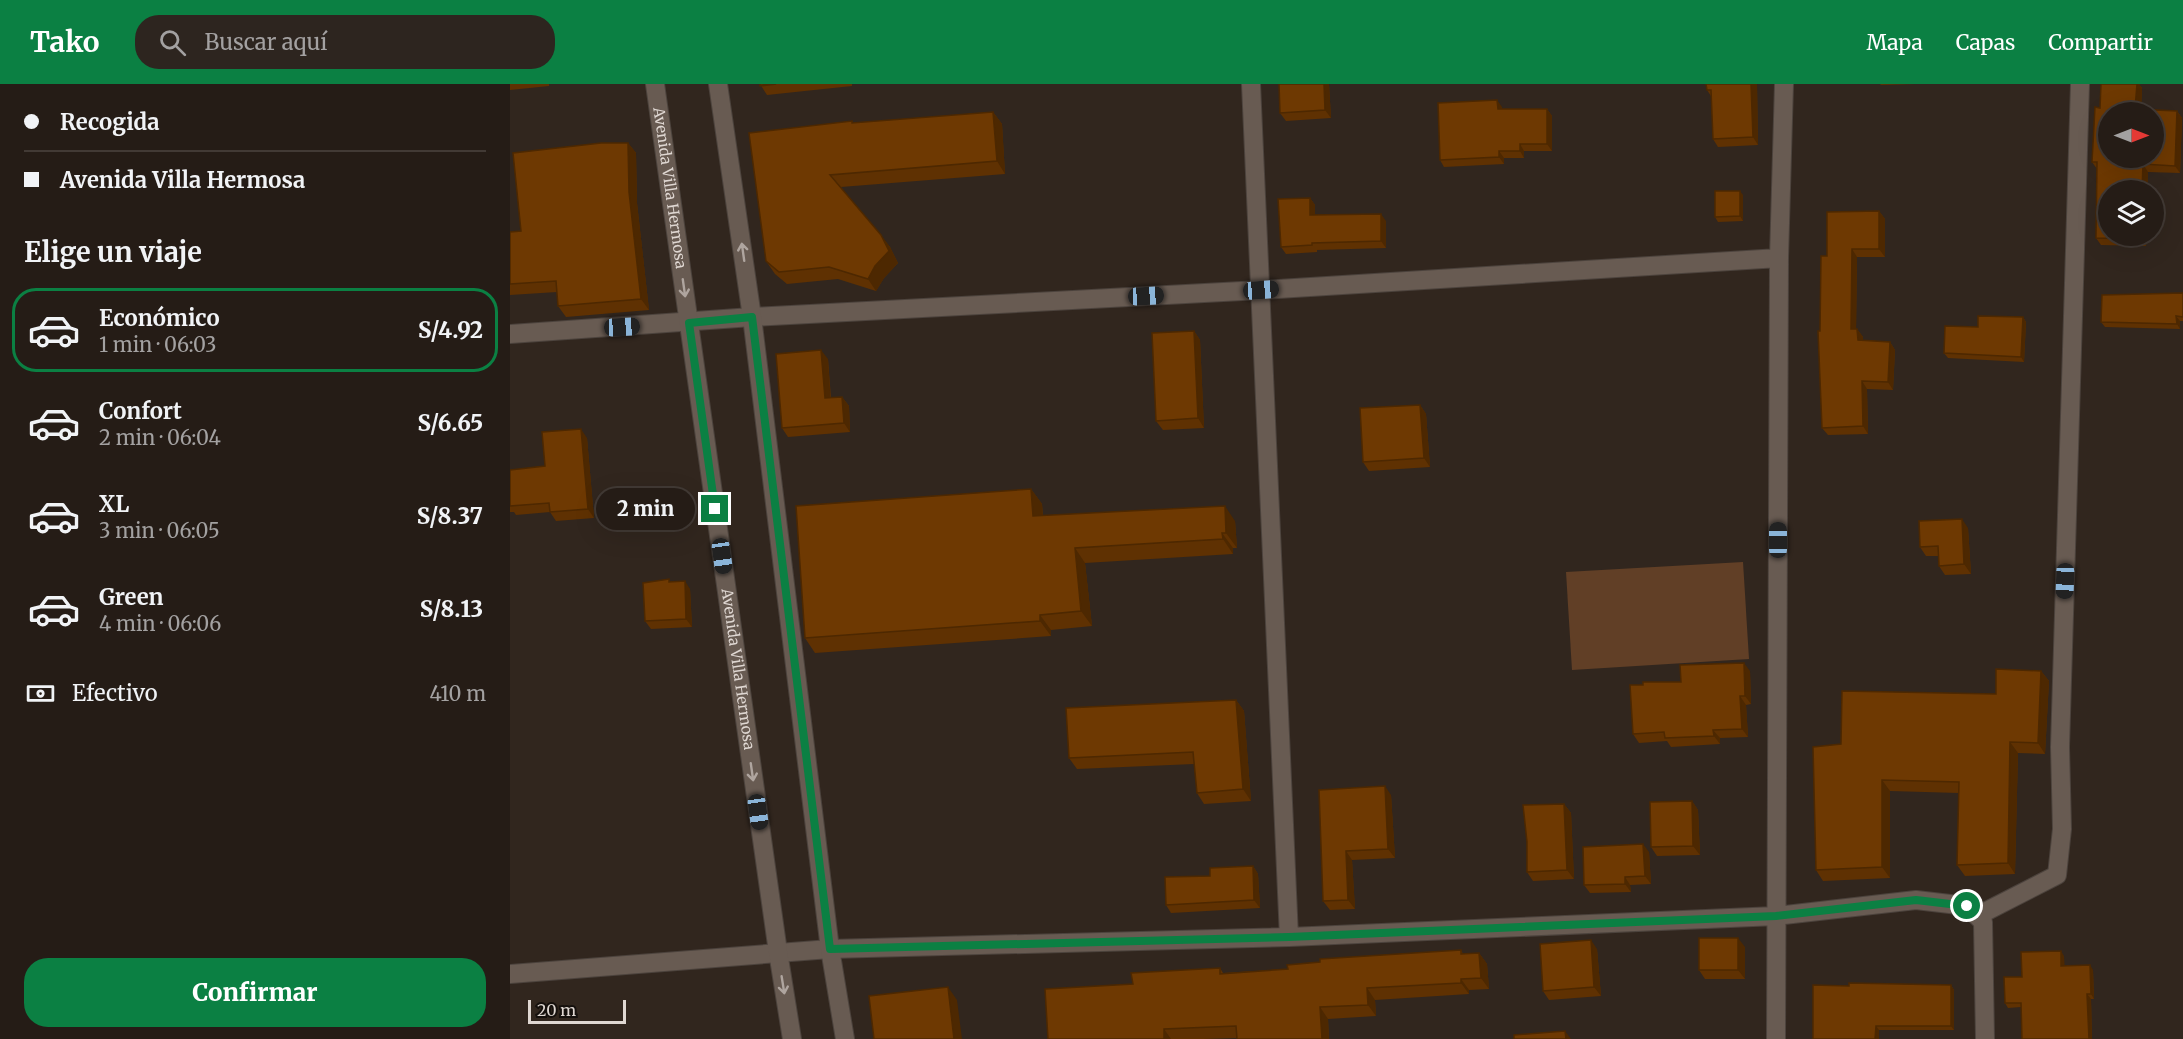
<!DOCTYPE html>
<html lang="es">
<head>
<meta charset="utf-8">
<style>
  :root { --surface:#251c16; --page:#2d251f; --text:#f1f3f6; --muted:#a3a1a1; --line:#423a35; --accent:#0b8043 }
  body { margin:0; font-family:Merriweather,serif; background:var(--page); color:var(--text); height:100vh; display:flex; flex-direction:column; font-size:22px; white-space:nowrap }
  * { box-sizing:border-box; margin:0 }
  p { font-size:20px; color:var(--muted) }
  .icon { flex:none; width:33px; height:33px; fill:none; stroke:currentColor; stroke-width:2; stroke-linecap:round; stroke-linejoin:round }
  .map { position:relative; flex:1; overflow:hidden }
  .details { display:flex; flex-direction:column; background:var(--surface); width:510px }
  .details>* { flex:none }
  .hud { display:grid; align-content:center; height:132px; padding:0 24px; background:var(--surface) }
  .needle { width:39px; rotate:90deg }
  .tools { position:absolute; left:1588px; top:18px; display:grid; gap:12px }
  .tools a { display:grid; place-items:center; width:66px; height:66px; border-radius:50%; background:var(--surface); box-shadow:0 6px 24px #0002,0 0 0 2px var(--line); font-size:30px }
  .scale { position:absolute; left:18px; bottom:15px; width:98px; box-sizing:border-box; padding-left:6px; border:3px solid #dfd7d2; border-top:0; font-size:16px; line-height:21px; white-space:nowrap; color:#dfd7d2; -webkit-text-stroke:4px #15100d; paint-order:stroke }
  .end { position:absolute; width:27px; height:27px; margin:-14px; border:8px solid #0b8043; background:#fff; box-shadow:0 0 0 3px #fff }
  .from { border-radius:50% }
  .bubble { position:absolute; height:42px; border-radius:21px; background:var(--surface); box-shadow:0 6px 24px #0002,0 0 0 2px var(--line); font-size:20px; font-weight:800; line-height:42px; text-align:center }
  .car { position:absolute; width:18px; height:36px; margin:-18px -9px; border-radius:8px; box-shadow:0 0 4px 2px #0007; background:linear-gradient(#222 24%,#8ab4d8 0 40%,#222 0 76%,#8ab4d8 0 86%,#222 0) }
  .hud b { display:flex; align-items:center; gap:21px; height:57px; font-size:22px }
  .hud b+b { border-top:2px solid var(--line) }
  .hud i { width:15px; height:15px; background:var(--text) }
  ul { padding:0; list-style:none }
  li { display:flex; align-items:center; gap:18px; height:84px; margin:0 12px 9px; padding:0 12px; border:3px solid transparent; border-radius:24px }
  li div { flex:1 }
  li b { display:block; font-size:22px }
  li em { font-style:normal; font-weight:800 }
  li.active { border-color:var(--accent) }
  li>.icon { width:54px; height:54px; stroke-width:1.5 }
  h2 { padding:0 24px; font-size:27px; line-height:72px }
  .pay { display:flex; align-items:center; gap:15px; height:66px; padding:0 24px; font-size:22px }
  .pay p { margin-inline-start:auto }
  .action { display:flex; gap:12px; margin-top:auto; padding:12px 24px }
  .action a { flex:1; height:69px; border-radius:24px; background:var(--accent); color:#fff; font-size:24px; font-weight:800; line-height:69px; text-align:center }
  header { display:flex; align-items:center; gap:36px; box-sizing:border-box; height:84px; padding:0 30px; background:var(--accent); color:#fff }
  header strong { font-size:28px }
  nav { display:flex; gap:33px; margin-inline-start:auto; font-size:21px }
  .search { width:420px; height:54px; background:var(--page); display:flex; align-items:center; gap:15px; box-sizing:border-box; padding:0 21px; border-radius:24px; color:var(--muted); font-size:22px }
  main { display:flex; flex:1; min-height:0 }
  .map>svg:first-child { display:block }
  .green { fill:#613f26 }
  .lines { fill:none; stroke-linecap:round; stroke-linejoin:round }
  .minor-casing { stroke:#4c433d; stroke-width:20 }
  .tertiary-casing { stroke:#4c433d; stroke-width:20 }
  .minor { stroke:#685b52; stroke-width:18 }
  .tertiary { stroke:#685b52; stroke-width:18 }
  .wall { fill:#5f3102 }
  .shaded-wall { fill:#4d2801 }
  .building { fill:#6e3902; stroke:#4d2801; stroke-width:1.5; fill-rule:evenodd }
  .oneway { stroke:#afa59f }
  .route { stroke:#0b8043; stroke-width:8 }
  .labels { text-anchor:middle; stroke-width:4.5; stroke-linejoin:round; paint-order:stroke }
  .street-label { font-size:15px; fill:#dfd7d2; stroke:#15100d }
</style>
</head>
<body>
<header>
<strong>Tako</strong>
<div class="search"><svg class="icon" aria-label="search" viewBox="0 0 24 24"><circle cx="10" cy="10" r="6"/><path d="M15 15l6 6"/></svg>Buscar aquí</div>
<nav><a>Mapa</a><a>Capas</a><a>Compartir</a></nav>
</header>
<main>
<section class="details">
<div class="hud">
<b><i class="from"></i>Recogida</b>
<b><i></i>Avenida Villa Hermosa</b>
</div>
<h2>Elige un viaje</h2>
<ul>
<li class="active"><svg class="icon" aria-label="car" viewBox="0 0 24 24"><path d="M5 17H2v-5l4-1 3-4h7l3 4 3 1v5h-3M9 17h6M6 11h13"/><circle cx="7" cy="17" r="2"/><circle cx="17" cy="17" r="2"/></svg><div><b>Económico</b><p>1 min · 06:03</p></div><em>S/4.92</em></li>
<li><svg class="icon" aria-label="car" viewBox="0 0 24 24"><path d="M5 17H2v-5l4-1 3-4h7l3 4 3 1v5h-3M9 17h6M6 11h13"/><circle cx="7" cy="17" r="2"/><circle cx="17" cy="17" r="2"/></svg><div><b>Confort</b><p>2 min · 06:04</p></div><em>S/6.65</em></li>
<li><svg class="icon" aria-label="car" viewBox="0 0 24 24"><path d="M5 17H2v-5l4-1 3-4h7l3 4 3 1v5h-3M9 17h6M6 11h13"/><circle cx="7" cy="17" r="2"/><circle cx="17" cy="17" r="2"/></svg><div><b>XL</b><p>3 min · 06:05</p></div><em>S/8.37</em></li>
<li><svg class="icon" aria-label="car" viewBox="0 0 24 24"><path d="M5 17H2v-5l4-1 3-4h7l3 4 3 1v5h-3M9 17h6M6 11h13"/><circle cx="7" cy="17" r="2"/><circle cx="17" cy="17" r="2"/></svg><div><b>Green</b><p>4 min · 06:06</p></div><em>S/8.13</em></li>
</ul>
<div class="pay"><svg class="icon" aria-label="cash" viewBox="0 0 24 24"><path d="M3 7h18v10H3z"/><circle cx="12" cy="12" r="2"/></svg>Efectivo<p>410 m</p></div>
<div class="action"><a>Confirmar</a></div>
</section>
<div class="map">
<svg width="1673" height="955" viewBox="0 0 1673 955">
  <rect width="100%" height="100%" fill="#31261e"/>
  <!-- green -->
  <path class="green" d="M1233,478L1239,575L1062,586L1056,488Z"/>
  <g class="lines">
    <!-- minor casing -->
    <g class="minor-casing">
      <path id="minor" d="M741,0L779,853
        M0,250L242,233L751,206L1269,174
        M1467,832L1547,791L1552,745L1550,663L1570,0
        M0,890L320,865L779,853L1266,832L1406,816L1457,822L1473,838L1475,955
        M1266,955L1269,174L1274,0"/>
    </g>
    <!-- tertiary casing -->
    <g class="tertiary-casing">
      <g id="tertiary">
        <path id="s1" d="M145,0L268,868L282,955"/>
        <path d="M208,0L242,233L320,865L335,955"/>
      </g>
    </g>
    <!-- minor -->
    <use href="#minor" class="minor"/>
    <!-- tertiary -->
    <use href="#tertiary" class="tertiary"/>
  </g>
  <!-- wall -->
  <path class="wall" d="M0,0H39V2L0,6Z
    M250,0H342V2L257,11Z
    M769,0H819L821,34L776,37L770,29Z
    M1196,0H1247L1248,61L1208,63L1203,55L1201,12L1197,6Z
    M1370,0H1406L1371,1Z
    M1591,0H1629L1632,4L1631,25L1667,27L1672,34L1670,89L1638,88L1637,106H1599L1637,152L1636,162L1591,161L1586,154L1587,85L1582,78L1590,24Z
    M992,23V25H1037L1042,32V67H1014V74H994V80L934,83L930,76Z
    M483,28L492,40L495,90L331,103L380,163L388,179L374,194L366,207L328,195L277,200L265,190L256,177L342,37L343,39Z
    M118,59L126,69L127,119L139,226L56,233L48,222L47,208L0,211V148L11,147Z
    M1233,111V137L1208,138L1205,133Z
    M800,114L805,121V131L876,137V164L807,166V168L776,170L771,163Z
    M1369,127L1375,135V173H1347L1346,245H1347L1353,253V256L1380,258L1385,266L1383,306L1357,305L1358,350L1318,351L1312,344L1317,172Z
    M1673,209V237H1670V245L1595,243L1591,238Z
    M1513,233L1516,238L1514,278L1438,274L1434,269L1468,243Z
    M684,247L690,256L694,344L653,346L646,337Z
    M318,275L321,314L332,313L339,322L340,348L278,353L272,344Z
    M910,321L916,330L920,383L859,387L853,378Z
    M77,354L84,434L46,437L40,428L6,431L4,428H0V386L35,382Z
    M521,405L532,420L533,431L725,437L727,464H723V470L575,479L582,542L541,546V552L305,569L295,554Z
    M1458,444L1461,490L1435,491L1429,482L1428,472H1416L1410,463Z
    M161,497L180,505L182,543L141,545L135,537Z
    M1240,587L1241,620L1236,621L1238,653L1210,654V660L1161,663L1157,657L1129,659L1123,650L1171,598Z
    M1531,587L1539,597L1535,670L1508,669L1505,790L1455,792L1447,781L1449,709L1380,707V794L1313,797L1306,786L1331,660L1486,610Z
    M726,616L734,627L741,717L694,720L687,709L684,680L567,685L559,674Z
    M809,706L881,711L885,774L842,776L845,825L820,826L813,817Z
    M1182,717L1188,726L1190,771L1147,772L1141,763Z
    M1054,720L1061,729L1064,795L1023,797L1017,788Z
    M1139,768L1141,800L1120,801L1121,808L1080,809L1074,801Z
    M743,782L748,790L750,824L661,829L656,821L700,792Z
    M1235,863V895H1195L1189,886Z
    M1087,865L1091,912L1039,916L1033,907Z
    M951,866L953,870L969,869L977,880L979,905L959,906V910L865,916L866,932L818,935L819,955H727V954L694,955H538L710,884L713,889L778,885L810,878Z
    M1554,872V882L1583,886L1584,915H1581L1582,955H1512L1511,923L1498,924L1495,919L1512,893Z
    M1441,901L1444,906V946H1369V955L1339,902Z"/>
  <!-- shaded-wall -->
  <path class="shaded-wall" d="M814,0H819L821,34L815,26Z
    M1241,0H1247L1248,61L1243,53Z
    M1627,0H1629L1632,4L1631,28L1625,25Z
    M987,16L992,23L993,32L988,25Z
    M1037,25L1042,32V67L1037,60Z
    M1667,27L1672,34L1670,89L1665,82Z
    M483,28L492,40L495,90L487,77Z
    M118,59L126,69L127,119L139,226L131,215L119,108Z
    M1010,60L1014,67V74L1010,67Z
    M989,67L994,74V80L989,73Z
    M1633,80L1638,88L1637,106H1632Z
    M1230,107L1233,111V137L1230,132Z
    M800,114L805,121V138L800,131Z
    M1369,127L1375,135V173L1369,165Z
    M871,130L876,137V164L871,157Z
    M371,151L380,163L388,179L374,194L366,207L358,195Z
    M1631,152H1637L1636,162L1631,155Z
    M1342,165L1347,173L1346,253L1341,245Z
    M1666,232L1670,237V245L1667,240Z
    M1513,233L1516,238L1514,278L1511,273Z
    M1347,245L1353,253V264L1348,256Z
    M684,247L690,256L694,344L688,334Z
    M1380,258L1385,266L1383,306L1378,298Z
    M311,266L318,275L321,323L315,314Z
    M1352,297L1357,305L1358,350L1353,342Z
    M332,313L339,322L340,348L334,339Z
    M910,321L916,330L920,383L914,374Z
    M71,345L77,354L84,434L78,425Z
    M521,405L532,420L534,447L523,432Z
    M715,422L725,437L727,464L716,449Z
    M1452,435L1458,444L1461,490L1454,480Z
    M712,449L723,464V470L713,455Z
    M565,464L575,479L582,542L571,527Z
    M175,497L180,505L182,543L176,535Z
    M530,531L541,546V552L530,537Z
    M1234,579L1240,587L1241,620L1235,612Z
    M1531,587L1539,597L1535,670L1528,659Z
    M1230,612L1236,621L1238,653L1232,645Z
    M726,616L734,627L741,717L733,705Z
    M1203,646L1210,654V660L1204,652Z
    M1500,658L1508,669L1505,790L1498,779Z
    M1372,696L1380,707V794L1372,783Z
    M875,702L881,711L885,774L878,765Z
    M1182,717L1188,726L1190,771L1183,762Z
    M1054,720L1061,729L1064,795L1057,786Z
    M1133,760L1139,768L1141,800L1135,792Z
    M836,767L842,776L845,825L838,816Z
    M743,782L748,790L750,824L744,816Z
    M1115,793L1120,801L1121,808L1115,800Z
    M1228,854L1235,863V895L1228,886Z
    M1081,856L1087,865L1091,912L1084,903Z
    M1551,867L1554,872L1555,887L1551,882Z
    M969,869L977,880L979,905L971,894Z
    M1580,881L1583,886L1584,915L1581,910Z
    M951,895L959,906V910L951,899Z
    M1441,901L1444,906V946L1441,942Z
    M438,903L447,916L452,955H444Z
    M857,904L865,916L866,932L858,921Z
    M1577,910L1581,915L1582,955H1579Z
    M810,923L818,935L819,955H812Z
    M1366,942L1369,946V955H1365Z
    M654,945L661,955H654Z
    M1055,947L1061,955H1056Z"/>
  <!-- building -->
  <path class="building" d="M250,0H266L250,2Z
    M769,0H814L815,26L770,29Z
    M1196,0H1241L1243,53L1203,55L1201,6H1197Z
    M1591,0H1627L1625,25L1667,27L1665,82L1633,80L1632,106H1599V152H1631V155L1586,154L1587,78H1582L1585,23L1590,24ZM1599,28H1644V74H1599Z
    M987,16L988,25H1037V60H1010V67H989V73L930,76L928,19Z
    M483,28L487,77L320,91L371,151L379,167L365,182L358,195L319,183L269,188L256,177L239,49L342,37V39Z
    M91,59H118L119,108L131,215L48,222L46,197L0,200V148L11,147L3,69Z
    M1205,107H1230V132L1205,133Z
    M800,114V131L871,130V157L802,159V161L771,163L768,115Z
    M1369,127V165H1342L1341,245H1347L1348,256L1380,258L1378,298L1352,297L1353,342L1312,344L1308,247H1310L1311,172H1317V128Z
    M1673,209V233L1666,232L1667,240L1591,238L1592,211Z
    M1468,232L1513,233L1511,273L1434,269L1435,242L1468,243Z
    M684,247L688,334L646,337L642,249Z
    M311,266L315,314L332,313L334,339L272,344L266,270Z
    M910,321L914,374L853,378L850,324Z
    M71,345L78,425L40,428L39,419L0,422V386L35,382L32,348Z
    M521,405L523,432L715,422L716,449H712L713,455L565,464L571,527L530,531V537L295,554L286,422Z
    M1452,435L1454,480L1429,482L1428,462L1410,463L1409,437Z
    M159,495V498L175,497L176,535L135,537L133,499Z
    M1234,579L1235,612H1230L1232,645L1203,646L1204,652L1155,654L1154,648L1123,650L1120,601H1133V598H1171L1170,581Z
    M1486,585L1531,587L1528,659L1500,658L1498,779L1447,781L1449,698L1372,696V783L1306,786L1303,663L1331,660L1332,607L1486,610Z
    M726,616L733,705L687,709L683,668L559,674L556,624Z
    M875,702L878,765L836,767L838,816L813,817L809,706Z
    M1182,717L1183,762L1141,763L1140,718Z
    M1054,720L1057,786L1017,788V758L1013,721Z
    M1133,760L1135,792L1115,793V800L1074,801L1073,763Z
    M743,782L744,816L656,821L655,793L700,792V784Z
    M1189,854H1228V886H1189Z
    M1081,856L1084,903L1033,907L1030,860Z
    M951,866V870L969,869L971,894L951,895V899L857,904L858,921L810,923L812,955H727L726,942L654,945V955H538L535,905L623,900L621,889L710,884V890L778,885L777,881L810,878V875Z
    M1551,867V882L1580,881L1581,910H1577L1579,955H1512L1511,919H1495L1494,893H1512L1511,868Z
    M1339,899L1441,901V942H1366L1365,955H1303V901L1339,902Z
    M438,903L444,955H364L359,912Z
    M1055,947L1056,955H1004V951Z"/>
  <!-- one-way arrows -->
  <defs><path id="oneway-shaft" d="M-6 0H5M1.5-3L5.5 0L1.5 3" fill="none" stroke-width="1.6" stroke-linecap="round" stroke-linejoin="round" transform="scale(1.5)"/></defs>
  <g class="oneway">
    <use href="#oneway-shaft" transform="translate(233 168) rotate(-98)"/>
    <use href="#oneway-shaft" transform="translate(174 204) rotate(82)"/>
    <use href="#oneway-shaft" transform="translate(242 688) rotate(82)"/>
    <use href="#oneway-shaft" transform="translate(273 901) rotate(81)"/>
  </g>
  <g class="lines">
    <!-- route -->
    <path class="route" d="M205,425L179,239L242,233L320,865L779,853L1266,832L1406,816L1457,822"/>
  </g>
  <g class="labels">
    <!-- street labels -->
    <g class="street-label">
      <text dy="5" stroke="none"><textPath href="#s1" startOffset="105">Avenida Villa Hermosa</textPath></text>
      <text dy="5" stroke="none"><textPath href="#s1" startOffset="591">Avenida Villa Hermosa</textPath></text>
    </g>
  </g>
</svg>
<div class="tools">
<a><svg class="needle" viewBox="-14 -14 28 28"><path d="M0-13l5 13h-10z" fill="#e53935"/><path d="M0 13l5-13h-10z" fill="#a3a1a1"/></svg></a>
<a><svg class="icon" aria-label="layers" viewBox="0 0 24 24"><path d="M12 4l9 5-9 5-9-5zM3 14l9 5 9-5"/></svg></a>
</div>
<div class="scale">20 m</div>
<i class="end from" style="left:1457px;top:822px"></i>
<i class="end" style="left:205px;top:425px"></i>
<div class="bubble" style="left:86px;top:404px;width:99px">2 min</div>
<i class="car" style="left:751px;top:206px;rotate:86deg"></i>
<i class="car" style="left:636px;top:212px;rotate:87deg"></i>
<i class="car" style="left:112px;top:243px;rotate:87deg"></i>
<i class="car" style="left:1268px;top:456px;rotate:0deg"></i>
<i class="car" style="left:212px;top:472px;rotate:172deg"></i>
<i class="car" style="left:1555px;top:497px;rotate:182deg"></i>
<i class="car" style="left:248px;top:728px;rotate:172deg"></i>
</div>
</main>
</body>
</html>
